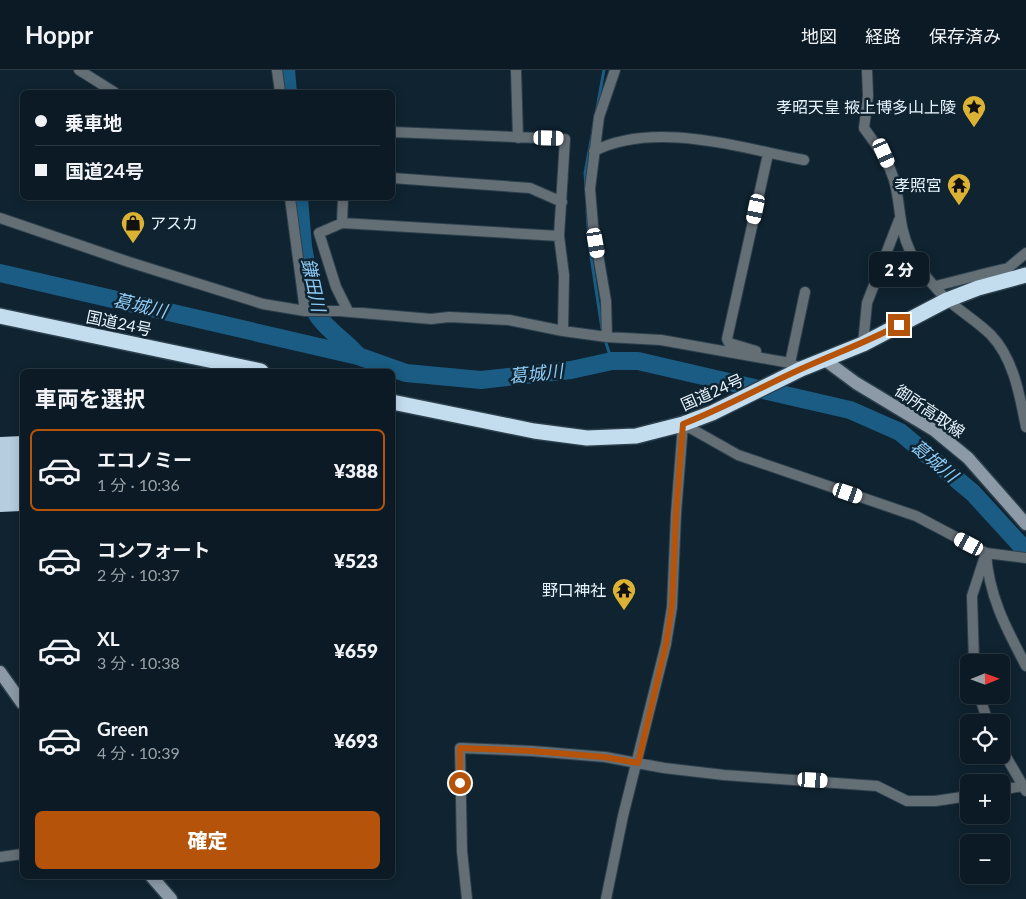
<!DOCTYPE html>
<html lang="ja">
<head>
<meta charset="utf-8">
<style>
  :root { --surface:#0b1a24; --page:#192731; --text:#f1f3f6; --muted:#9aa1a6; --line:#2b3841; --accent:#b45309 }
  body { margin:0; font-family:Lato,"Noto Sans JP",sans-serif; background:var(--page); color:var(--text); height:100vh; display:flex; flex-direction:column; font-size:19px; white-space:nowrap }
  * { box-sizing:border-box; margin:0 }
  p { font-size:16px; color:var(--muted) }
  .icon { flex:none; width:28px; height:28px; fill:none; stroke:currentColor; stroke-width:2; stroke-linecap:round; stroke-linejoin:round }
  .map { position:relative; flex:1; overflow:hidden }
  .drawer { position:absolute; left:20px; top:299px; width:375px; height:510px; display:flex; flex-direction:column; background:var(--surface); border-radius:8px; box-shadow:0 2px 12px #0003,0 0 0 1px var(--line) }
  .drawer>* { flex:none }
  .banner { position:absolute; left:20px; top:20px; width:375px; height:110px; border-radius:8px; box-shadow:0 2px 12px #0003,0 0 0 1px var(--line); display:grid; align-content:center; height:110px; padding:0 15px; background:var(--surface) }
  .needle { width:32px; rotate:89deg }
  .controls { position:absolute; left:960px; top:584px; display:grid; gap:10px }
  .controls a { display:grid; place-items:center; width:50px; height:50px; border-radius:8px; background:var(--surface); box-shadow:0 2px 12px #0003,0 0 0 1px var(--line); font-size:25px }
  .end { position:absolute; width:22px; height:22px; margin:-11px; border:6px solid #b45309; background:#fff; box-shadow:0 0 0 2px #fff }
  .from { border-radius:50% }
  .bubble { position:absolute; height:35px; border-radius:8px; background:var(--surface); box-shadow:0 2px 12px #0003,0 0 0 1px var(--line); font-size:16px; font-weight:800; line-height:35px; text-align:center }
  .car { position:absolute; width:15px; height:30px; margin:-15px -8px; border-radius:6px; box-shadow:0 0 4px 1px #0007; background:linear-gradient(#fff 24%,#345 0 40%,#fff 0 76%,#345 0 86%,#fff 0) }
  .banner b { display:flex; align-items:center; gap:18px; height:48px; font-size:19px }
  .banner b+b { border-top:1px solid var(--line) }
  .banner i { width:12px; height:12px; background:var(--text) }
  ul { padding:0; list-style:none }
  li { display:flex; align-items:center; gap:15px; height:82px; margin:0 10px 8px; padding:0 5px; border:2px solid transparent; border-radius:8px }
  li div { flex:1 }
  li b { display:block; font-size:19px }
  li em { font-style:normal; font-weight:800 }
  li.active { border-color:var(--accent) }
  li>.icon { width:45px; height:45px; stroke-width:1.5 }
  h2 { padding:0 15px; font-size:22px; line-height:60px }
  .button { display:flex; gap:10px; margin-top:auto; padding:10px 15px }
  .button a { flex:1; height:58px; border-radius:8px; background:var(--accent); color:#fff; font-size:20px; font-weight:800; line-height:58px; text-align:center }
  header { display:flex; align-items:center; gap:30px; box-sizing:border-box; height:70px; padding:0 25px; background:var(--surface); border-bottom:1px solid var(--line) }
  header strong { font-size:24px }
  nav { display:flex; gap:28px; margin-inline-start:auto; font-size:18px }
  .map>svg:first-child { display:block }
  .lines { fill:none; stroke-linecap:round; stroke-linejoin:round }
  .stream { stroke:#1a5c83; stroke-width:3 }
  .river { stroke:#1a5c83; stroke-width:18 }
  .building { fill:#b5cdde }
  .street-casing { stroke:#2d404d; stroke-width:12 }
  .secondary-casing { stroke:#2d404d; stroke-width:15 }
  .highway-casing { stroke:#2d404d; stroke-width:18 }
  .street { stroke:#646e75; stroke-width:10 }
  .secondary { stroke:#8b9aa6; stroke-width:12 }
  .highway { stroke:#c3dcee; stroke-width:15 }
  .route { stroke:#b45309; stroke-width:6 }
  .labels { text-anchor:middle; stroke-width:5; stroke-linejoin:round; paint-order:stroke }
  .poi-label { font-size:16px; fill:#e7f4fd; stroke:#0f2330; text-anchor:end }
  .street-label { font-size:16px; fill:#e7f4fd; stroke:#0f2330 }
  .water-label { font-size:18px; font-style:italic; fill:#8dc9f3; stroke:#0f2330 }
</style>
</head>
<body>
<header>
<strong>Hoppr</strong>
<nav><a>地図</a><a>経路</a><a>保存済み</a></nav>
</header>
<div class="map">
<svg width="1026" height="829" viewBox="0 0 1026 829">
  <rect width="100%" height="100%" fill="#0f2330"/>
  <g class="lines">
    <!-- stream -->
    <path class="stream" d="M586,118L585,103L604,0
      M587,141L589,173L602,259
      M605,270L612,291"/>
    <!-- river -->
    <path class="river" d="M286,0L288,22
      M299,128L303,176L314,239C323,258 345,270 358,286
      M0,203L358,286L406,303L481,310L571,300L612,291H638L850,340L900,362L973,423L1026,481"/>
  </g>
  <!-- building -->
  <path class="building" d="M22,366V441L0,442V367Z"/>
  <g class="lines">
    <!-- street casing -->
    <g class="street-casing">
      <path id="street" d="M79,0L114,22
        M277,0L280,22
        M516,0L518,68
        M867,0L868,26L864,58C876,75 888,89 894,110C901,134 898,156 910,181C918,198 935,219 950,232C963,243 979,253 991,265C1014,289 1020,327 1026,357
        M392,62L565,69L559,166
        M594,81C655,50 740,78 804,90
        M392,108L530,118L562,132
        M290,128L305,241
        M0,148L129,192L263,234L305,241H339L431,249L449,247L509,250L563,261L607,267L661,270L790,293L801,299
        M342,153L343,128
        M992,208L991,202L1008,198L1026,183
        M936,216L991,202
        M348,241L336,217L319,163L342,153L559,166L564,205L563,261
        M607,267L606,231L593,155L590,119L599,47L615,0
        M863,274L867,233L899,150
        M756,281L729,273L727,269L768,84
        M790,293L805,222
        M986,483C989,527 1006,558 1026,596
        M974,592L972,526L984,489
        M979,625L988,652
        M1001,678L1026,721
        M1001,720L1022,716
        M0,787L22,784
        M467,829L462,781L460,678L532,681L605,687L664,698L724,705L877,716L907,731H935L969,726
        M606,829L623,746L666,574L672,537L676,444L683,354L738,385L916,446L986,483L1026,488"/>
    </g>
    <!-- secondary casing -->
    <g class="secondary-casing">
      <path id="secondary" d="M825,290L856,313L934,360L968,388L1026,454
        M0,602L22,633
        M151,806L171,829"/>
    </g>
    <!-- highway casing -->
    <g class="highway-casing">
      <path id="highway" d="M0,246L261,301
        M392,332L534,361L587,368L636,366L683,354L712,343L801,299L863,274L947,230L978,218L1026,205"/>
    </g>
    <!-- street -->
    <use href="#street" class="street"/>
    <!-- secondary -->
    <use href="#secondary" class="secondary"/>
    <!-- highway -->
    <use href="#highway" class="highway"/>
  </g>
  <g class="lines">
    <!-- route -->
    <path class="route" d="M460,713V678L532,681L604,687L638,693L666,574L672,537L676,444L683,354C724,338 761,317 801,299C834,284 867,272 899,255"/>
  </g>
  <!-- icons -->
  <defs>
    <g id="sight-pin" transform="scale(1.25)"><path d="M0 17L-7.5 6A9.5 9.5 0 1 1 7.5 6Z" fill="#dbb233" stroke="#0f2330"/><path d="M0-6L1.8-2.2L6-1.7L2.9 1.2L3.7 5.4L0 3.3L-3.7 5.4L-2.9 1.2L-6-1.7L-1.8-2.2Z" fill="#111"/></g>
    <g id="temple-pin" transform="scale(1.25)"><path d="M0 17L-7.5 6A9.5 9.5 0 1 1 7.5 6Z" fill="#dbb233" stroke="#0f2330"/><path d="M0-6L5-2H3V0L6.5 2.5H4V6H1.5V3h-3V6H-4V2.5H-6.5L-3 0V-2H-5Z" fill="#111"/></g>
    <g id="shop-pin" transform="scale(1.25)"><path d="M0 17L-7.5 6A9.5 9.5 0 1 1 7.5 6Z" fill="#dbb233" stroke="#0f2330"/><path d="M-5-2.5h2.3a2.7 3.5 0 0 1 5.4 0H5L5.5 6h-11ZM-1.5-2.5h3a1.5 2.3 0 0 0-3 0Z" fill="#111"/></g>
  </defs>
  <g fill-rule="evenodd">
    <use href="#sight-pin" x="974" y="37"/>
    <use href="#temple-pin" x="959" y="115"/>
    <use href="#shop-pin" x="133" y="153"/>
    <use href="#temple-pin" x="624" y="520"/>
  </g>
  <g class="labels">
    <!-- poi labels -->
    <g class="poi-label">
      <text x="956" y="43">孝昭天皇 掖上博多山上陵</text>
      <text x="942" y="121">孝照宮</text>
      <text x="150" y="159" text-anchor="start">アスカ</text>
      <text x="606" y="526">野口神社</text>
    </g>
    <!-- street labels -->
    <g class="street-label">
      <text transform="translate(119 253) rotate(12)" y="6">国道24号</text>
      <text transform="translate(712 322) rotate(-24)" y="6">国道24号</text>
      <text transform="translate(930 341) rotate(34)" y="6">御所高取線</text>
    </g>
    <!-- water labels -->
    <g class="water-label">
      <text transform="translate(313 215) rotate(78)" y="6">鎌田川</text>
      <text transform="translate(140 236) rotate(13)" y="6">葛城川</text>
      <text transform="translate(536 304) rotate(-6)" y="6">葛城川</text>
      <text transform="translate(934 391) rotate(40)" y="6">葛城川</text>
    </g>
  </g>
</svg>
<div class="controls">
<a><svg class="needle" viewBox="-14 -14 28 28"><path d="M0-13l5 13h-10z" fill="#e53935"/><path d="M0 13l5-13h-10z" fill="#9aa1a6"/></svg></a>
<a><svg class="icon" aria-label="locate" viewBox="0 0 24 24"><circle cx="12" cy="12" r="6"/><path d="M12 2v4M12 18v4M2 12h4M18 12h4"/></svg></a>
<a>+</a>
<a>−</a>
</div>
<i class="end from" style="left:460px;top:713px"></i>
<i class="end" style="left:899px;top:255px"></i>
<div class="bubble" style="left:869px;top:182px;width:60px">2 分</div>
<i class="car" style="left:549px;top:68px;rotate:91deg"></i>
<i class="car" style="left:884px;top:83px;rotate:156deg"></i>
<i class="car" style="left:756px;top:139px;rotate:192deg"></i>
<i class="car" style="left:596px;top:173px;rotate:170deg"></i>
<i class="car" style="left:848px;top:423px;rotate:109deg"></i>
<i class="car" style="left:969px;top:474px;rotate:298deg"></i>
<i class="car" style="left:813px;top:710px;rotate:93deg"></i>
<div class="banner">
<b><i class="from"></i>乗車地</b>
<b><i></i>国道24号</b>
</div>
<section class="drawer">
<h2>車両を選択</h2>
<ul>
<li class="active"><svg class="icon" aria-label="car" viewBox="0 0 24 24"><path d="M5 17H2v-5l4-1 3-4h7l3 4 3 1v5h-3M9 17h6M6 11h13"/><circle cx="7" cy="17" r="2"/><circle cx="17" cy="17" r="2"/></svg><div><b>エコノミー</b><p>1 分 · 10:36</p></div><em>¥388</em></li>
<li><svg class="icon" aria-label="car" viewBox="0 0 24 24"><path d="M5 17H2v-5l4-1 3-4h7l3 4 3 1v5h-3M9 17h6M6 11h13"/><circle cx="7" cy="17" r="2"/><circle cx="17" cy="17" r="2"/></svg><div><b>コンフォート</b><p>2 分 · 10:37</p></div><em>¥523</em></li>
<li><svg class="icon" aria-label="car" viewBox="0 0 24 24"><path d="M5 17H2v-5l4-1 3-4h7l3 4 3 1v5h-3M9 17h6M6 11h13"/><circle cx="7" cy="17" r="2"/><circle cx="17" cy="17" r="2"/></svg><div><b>XL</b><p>3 分 · 10:38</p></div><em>¥659</em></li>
<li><svg class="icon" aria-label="car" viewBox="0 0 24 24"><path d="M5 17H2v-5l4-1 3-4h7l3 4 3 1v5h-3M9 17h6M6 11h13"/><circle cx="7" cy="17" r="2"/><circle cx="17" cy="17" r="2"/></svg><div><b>Green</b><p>4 分 · 10:39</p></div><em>¥693</em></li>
</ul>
<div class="button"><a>確定</a></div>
</section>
</div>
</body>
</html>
